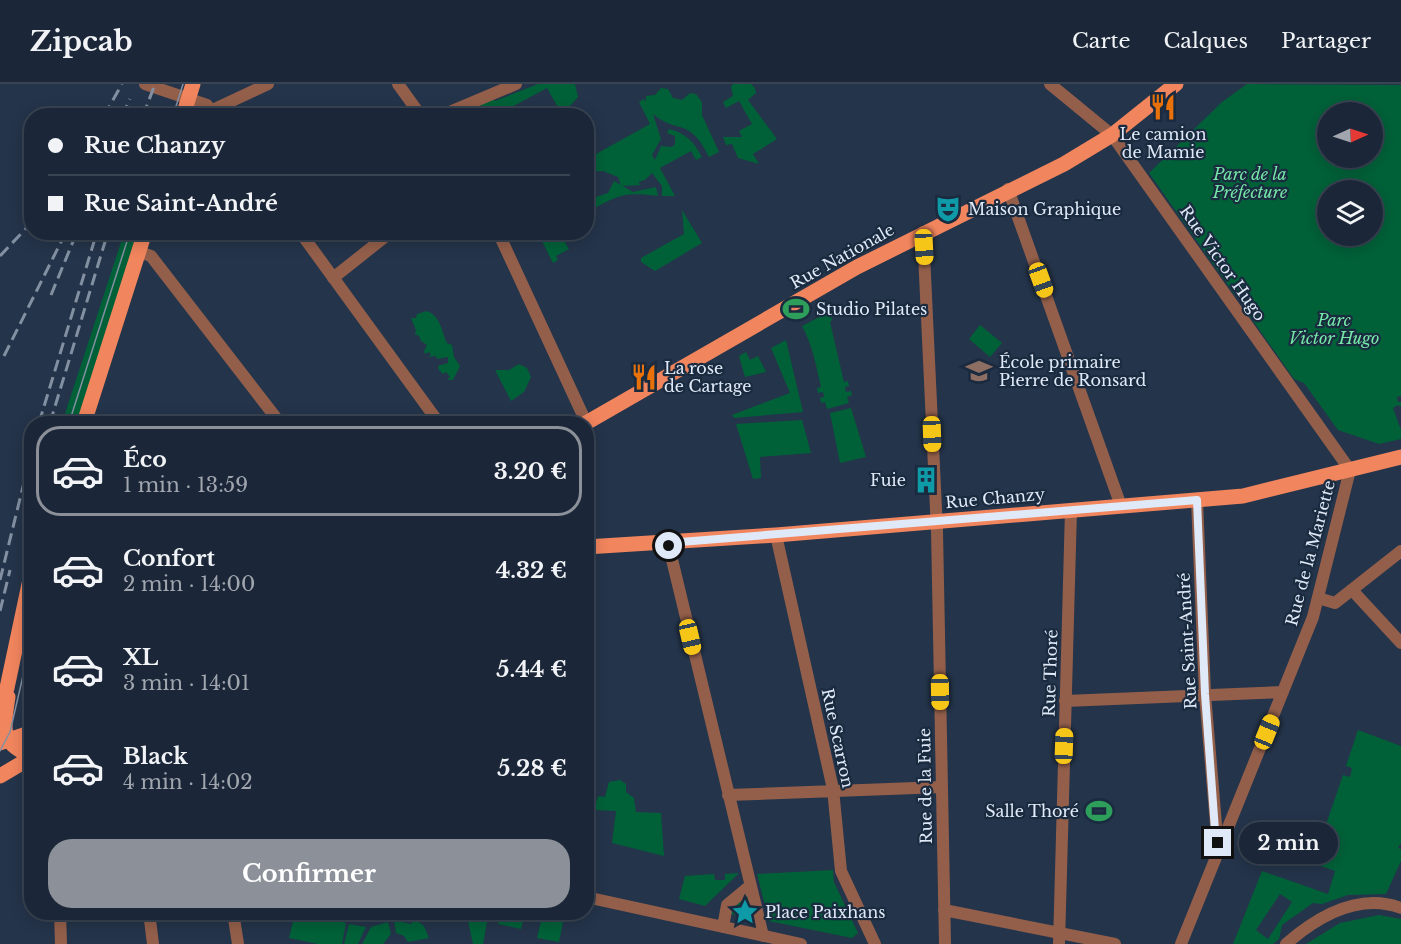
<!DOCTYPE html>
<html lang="fr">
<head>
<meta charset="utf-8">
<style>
  :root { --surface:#1b2738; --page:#283343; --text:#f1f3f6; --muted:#a0a5ae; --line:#394453; --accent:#8c9099 }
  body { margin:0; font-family:"Libre Baskerville",serif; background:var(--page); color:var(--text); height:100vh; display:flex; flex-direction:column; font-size:22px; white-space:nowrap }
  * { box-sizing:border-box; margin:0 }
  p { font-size:20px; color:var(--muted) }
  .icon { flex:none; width:33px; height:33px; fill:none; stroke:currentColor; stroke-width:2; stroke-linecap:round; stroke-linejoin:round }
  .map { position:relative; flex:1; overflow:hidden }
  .drawer { position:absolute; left:24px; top:332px; width:570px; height:504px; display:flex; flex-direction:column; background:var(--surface); border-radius:24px; box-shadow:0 3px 15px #0003,0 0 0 2px var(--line) }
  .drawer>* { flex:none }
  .hud { position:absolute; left:24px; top:24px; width:570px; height:132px; border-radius:24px; box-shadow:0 3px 15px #0003,0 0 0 2px var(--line); display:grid; align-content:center; height:132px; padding:0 24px; background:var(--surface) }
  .needle { width:39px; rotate:87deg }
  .fabs { position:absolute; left:1317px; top:18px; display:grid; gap:12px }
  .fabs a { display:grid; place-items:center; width:66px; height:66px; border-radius:50%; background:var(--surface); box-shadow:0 3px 15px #0003,0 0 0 2px var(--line); font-size:30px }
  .end { position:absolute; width:27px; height:27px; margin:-14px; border:8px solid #dfe9f7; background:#111; box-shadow:0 0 0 3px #111 }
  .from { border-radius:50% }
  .bubble { position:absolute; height:42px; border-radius:21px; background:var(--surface); box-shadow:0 3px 15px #0003,0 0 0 2px var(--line); font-size:20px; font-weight:700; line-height:42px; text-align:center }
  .car { position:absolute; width:18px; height:36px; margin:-18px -9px; border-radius:8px; box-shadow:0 0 4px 2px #0007; background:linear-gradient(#f5c518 24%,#345 0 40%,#f5c518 0 76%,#345 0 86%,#f5c518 0) }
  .hud b { display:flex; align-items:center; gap:21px; height:57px; font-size:22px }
  .hud b+b { border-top:2px solid var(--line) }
  .hud i { width:15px; height:15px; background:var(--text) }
  ul { padding:10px 0 0; list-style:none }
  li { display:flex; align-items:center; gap:18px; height:90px; margin:0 12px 9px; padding:0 12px; border:3px solid transparent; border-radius:24px }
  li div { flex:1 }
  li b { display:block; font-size:22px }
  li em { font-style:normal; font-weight:700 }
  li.on { border-color:var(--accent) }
  li>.icon { width:54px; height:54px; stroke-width:1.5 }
  .primary-button { display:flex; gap:12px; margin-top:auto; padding:12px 24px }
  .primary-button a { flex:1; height:69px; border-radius:24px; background:var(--accent); color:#fff; font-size:24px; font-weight:700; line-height:69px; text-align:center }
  header { display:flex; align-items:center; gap:36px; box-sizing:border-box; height:84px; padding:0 30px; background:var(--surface); border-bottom:2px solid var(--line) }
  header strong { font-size:28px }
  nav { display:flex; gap:33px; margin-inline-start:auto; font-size:21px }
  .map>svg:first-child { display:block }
  .green { fill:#006139; fill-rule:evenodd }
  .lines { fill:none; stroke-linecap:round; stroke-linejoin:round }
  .minor { stroke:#935f4b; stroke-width:12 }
  .major { stroke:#f1855d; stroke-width:15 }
  .tram { stroke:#8390a2; stroke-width:1.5 }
  .rail { stroke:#8390a2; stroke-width:3; stroke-dasharray:12 6; stroke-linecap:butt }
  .route { stroke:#dfe9f7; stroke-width:8 }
  .labels { text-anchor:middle; stroke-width:4.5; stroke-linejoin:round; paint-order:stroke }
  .poi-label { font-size:16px; fill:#dfe9f7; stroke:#1a2a3f; text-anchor:start }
  .park-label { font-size:16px; font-style:italic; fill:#76e8a8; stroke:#1a2a3f }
  .street-label { font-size:16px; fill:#dfe9f7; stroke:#1a2a3f }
</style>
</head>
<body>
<header>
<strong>Zipcab</strong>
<nav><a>Carte</a><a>Calques</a><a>Partager</a></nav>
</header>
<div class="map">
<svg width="1401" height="860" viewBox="0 0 1401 860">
  <rect width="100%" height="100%" fill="#24344a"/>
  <!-- green -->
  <path class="green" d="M538,0H575L578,13L571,21L560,27L547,4L497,31H485L478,25L484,17L493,15L495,17Z
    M733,0H751L755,4L756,9L748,16L777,55L753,70L759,80L738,74L732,60L726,61L723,53H742L739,47L752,40L739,17L726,24L723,18L733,12L731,3Z
    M1247,0L1401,1V312L1397,313L1398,318H1401V323L1398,321L1393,324L1401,346V355L1379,360L1338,346L1304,299L1294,295L1242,221L1249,216L1242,206L1235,211L1149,89L1222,18ZM1372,28V74H1328V28ZM1328,106H1372V152H1328Z
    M661,4L668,5L673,14L682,16L690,9L696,10L702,18V31L719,68L709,73C689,32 678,51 653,30L661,55L652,71L655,76L661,62L672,63L675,60V52L667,49L669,45C686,49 694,58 702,73L696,76L691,67L660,84L675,112H662V102L652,89L645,96L638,98L641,101L621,102L618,93L603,87L587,88V75L650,40L639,18L644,15L646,18V12L655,11Z
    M614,97L633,108L656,103L658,112C623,107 617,112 587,128V112L596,113L608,109Z
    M682,126L702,159L655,187L641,178V174L684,150Z
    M124,149H145L87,330L75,339H62Z
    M557,149L575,150L564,157L569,165L556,172L558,176L553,179L542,157Z
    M427,227C441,233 441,246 447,259L452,261L454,273L460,282L453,296H447L450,293L446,288L443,290L439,286L438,282L448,279V273L437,275L436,272L428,273L431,271L429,268L425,270L424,267L427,261L421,257L419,252L415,250L416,246L411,234H416L417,230Z
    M827,229L831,231L832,236L830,238L844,298L848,297L849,302L845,303L846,308L851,307L852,311L847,313L849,319L827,325L825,318L821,319L820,314L824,313L823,308L818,309L817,304L821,303C816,281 812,260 802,242Z
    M980,241L1002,259L990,273L969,255Z
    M786,256L803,328L734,334L732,331L790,309L771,264Z
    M746,268L750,276L758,272L766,288L745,293L739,272Z
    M519,280L527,284L531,293L524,308L511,317L495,286H509Z
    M851,324L866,373L840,379L830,329Z
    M802,336L811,369L760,373L761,394L753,395L736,340Z
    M1358,646L1401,662V759L1398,764L1401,765V777L1386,810L1348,811L1322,820L1313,819L1282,841L1279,855L1273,860H1233L1262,787L1328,810L1335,787L1318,781L1326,761L1320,758L1343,691L1350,693L1352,684L1346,682ZM1280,810L1292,818L1268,855L1256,846Z
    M620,696L626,700V708L634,714L636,728L661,729L664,772L612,759L616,727L594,726L598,712L605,713L609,698Z
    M833,786L834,798L858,849L852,854L769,837L757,790Z
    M739,789L705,822L679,815L685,792L714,790L715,796H725V790Z
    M743,811L750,813L752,830L747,833L731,830V824Z
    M292,828H329V835L346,839L342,860H318L289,854L295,829Z
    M466,828H484L482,837L487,838L483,860H473Z
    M501,828H565L559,858L537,854L542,833L525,829L521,845L498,840Z
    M1379,831L1401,835V860H1306L1340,839Z
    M415,835L424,842L429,854L408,858L404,852L396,849L394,836L411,840Z
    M388,838L391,850L383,860H362L371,843Z
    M349,840L366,843L358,860H344Z"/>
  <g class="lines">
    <!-- minor -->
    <path class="minor" d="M145,0L207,21L214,32
      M398,0L421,32
      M1050,0L1112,51L1350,386L1313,533L1181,860
      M185,25L202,31L268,0
      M440,32L516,0
      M1008,105L1121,422
      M300,148L439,339
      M498,148L586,338
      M923,148L937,447L945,860
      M139,168L151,172L280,339
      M333,194L391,148
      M1197,416L1205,610L1218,764
      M776,451L833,705L841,787L875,860
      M668,459L763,852
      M1352,506L1401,559
      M1318,514L1335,519L1401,467
      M1065,617L1283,608
      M728,711L942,703
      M586,813L801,860
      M944,826L1115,860
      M60,828L61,860
      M149,828L153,860
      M233,828L238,860
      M723,843L727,821L750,802
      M1059,860L1071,426
      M1286,860C1317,833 1358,808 1401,824"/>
    <!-- major -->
    <path class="major" d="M183,32L193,0
      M84,339L145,148
      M586,339L857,183L1064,80L1112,51L1176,0
      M586,463L776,451L1243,412L1401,373
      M8,613C3,646 0,660 32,672
      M0,621L7,604L32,486
      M0,659L32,648
      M0,692L32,673"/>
    <!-- tram -->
    <path class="tram" d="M173,32L183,0
      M69,339L130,148
      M0,667L10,648L32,553"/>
    <!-- rail -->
    <path class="rail" d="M104,32L122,0
      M122,32L130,15
      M143,32L155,0
      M0,172L32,138
      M51,211L77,148
      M4,272L66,148
      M39,339L97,148
      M50,339L108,148
      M24,431L32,405
      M0,496L32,366
      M0,527L10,486"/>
  </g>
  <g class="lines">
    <!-- route -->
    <path class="route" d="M669,462L668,459L1197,416L1205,610L1215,746L1218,759"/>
  </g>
  <!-- icons -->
  <defs>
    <g id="restaurant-bare" transform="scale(2.07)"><path d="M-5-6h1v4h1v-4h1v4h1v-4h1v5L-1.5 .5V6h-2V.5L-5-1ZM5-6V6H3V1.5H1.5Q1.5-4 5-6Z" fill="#e8710a" stroke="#1a2a3f" stroke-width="2.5" paint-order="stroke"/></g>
    <g id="theatre-bare" transform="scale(2.07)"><path d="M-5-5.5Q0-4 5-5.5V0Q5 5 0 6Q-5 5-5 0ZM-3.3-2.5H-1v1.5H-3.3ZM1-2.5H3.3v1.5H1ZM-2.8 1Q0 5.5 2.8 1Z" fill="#0f9aa8" stroke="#1a2a3f" stroke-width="2.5" paint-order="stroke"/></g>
    <g id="stadium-bare" transform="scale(2.07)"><path d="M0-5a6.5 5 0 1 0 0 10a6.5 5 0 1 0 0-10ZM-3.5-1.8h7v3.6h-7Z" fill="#2e9e5b" stroke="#1a2a3f" stroke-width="2.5" paint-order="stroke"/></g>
    <g id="school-bare" transform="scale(2.07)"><path d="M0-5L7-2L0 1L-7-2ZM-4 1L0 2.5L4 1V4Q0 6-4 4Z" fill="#8d6e63" stroke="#1a2a3f" stroke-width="2.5" paint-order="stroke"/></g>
    <g id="building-bare" transform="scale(2.07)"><path d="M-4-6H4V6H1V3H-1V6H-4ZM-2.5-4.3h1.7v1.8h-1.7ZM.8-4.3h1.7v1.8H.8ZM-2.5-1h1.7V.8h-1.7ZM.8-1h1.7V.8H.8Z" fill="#0f9aa8" stroke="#1a2a3f" stroke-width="2.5" paint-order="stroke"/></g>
    <g id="sight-bare" transform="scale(2.07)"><path d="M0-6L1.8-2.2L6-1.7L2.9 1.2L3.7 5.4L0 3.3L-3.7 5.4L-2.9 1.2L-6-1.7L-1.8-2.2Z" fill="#0f9aa8" stroke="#1a2a3f" stroke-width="2.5" paint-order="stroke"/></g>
  </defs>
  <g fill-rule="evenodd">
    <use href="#restaurant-bare" x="1163" y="23"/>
    <use href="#theatre-bare" x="948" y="125"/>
    <use href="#stadium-bare" x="796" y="225"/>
    <use href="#school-bare" x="979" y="287"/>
    <use href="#restaurant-bare" x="644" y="293"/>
    <use href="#building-bare" x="926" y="396"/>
    <use href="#stadium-bare" x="1099" y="727"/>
    <use href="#sight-bare" x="745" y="828"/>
  </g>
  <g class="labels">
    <!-- poi labels -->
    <g class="poi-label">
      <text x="1163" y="56" text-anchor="middle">Le camion<tspan x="1163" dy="18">de Mamie</tspan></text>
      <text x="968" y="131">Maison Graphique</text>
      <text x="816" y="231">Studio Pilates</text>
      <text x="999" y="284">École primaire<tspan x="999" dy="18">Pierre de Ronsard</tspan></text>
      <text x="664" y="290">La rose<tspan x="664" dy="18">de Cartage</tspan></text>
      <text x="906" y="402" text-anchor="end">Fuie</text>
      <text x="1079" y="733" text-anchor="end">Salle Thoré</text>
      <text x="765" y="834">Place Paixhans</text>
    </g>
    <!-- park labels -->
    <g class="park-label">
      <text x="1250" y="96">Parc de la<tspan x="1250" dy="18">Préfecture</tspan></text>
      <text x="1334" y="242">Parc<tspan x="1334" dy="18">Victor Hugo</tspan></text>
    </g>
    <!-- street labels -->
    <g class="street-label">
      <text transform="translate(842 172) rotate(-29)" y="6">Rue Nationale</text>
      <text transform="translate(1223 179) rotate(55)" y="6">Rue Victor Hugo</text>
      <text transform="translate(995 414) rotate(-5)" y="6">Rue Chanzy</text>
      <text transform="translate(1310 469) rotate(-75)" y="6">Rue de la Mariette</text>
      <text transform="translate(1187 557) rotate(-93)" y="6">Rue Saint-André</text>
      <text transform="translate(1050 589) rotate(-88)" y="6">Rue Thoré</text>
      <text transform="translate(838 654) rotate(78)" y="6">Rue Scarron</text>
      <text transform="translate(925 702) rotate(-91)" y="6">Rue de la Fuie</text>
    </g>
  </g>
</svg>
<div class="fabs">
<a><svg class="needle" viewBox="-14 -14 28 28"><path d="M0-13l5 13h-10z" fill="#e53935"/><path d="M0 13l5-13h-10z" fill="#a0a5ae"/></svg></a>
<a><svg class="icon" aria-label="layers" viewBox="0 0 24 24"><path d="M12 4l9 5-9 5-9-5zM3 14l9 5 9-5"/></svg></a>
</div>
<i class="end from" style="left:669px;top:462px"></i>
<i class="end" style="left:1218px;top:759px"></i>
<div class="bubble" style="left:1239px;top:738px;width:99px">2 min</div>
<i class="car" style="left:924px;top:163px;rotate:177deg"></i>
<i class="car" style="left:1041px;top:196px;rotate:160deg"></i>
<i class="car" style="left:932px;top:350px;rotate:178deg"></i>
<i class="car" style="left:690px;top:553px;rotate:167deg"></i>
<i class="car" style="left:940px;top:608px;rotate:179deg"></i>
<i class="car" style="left:1267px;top:648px;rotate:22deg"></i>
<i class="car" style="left:1064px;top:662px;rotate:2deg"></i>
<div class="hud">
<b><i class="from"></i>Rue Chanzy</b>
<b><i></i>Rue Saint-André</b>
</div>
<section class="drawer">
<ul>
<li class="on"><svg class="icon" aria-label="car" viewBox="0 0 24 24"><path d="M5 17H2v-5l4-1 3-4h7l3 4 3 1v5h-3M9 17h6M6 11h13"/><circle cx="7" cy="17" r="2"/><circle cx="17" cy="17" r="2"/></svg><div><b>Éco</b><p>1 min · 13:59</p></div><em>3.20 €</em></li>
<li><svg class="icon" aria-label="car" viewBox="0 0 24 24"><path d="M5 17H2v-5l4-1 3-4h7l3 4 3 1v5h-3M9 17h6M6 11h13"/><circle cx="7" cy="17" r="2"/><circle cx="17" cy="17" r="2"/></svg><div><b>Confort</b><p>2 min · 14:00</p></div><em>4.32 €</em></li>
<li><svg class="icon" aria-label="car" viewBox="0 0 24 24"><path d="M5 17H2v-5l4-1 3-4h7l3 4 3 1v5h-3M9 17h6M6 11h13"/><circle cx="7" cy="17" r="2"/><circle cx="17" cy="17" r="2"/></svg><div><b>XL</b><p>3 min · 14:01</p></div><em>5.44 €</em></li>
<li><svg class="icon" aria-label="car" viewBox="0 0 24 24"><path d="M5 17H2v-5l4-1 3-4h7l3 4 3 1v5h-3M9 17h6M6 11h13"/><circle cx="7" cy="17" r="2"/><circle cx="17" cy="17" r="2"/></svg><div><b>Black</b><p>4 min · 14:02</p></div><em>5.28 €</em></li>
</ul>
<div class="primary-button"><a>Confirmer</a></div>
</section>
</div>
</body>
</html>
